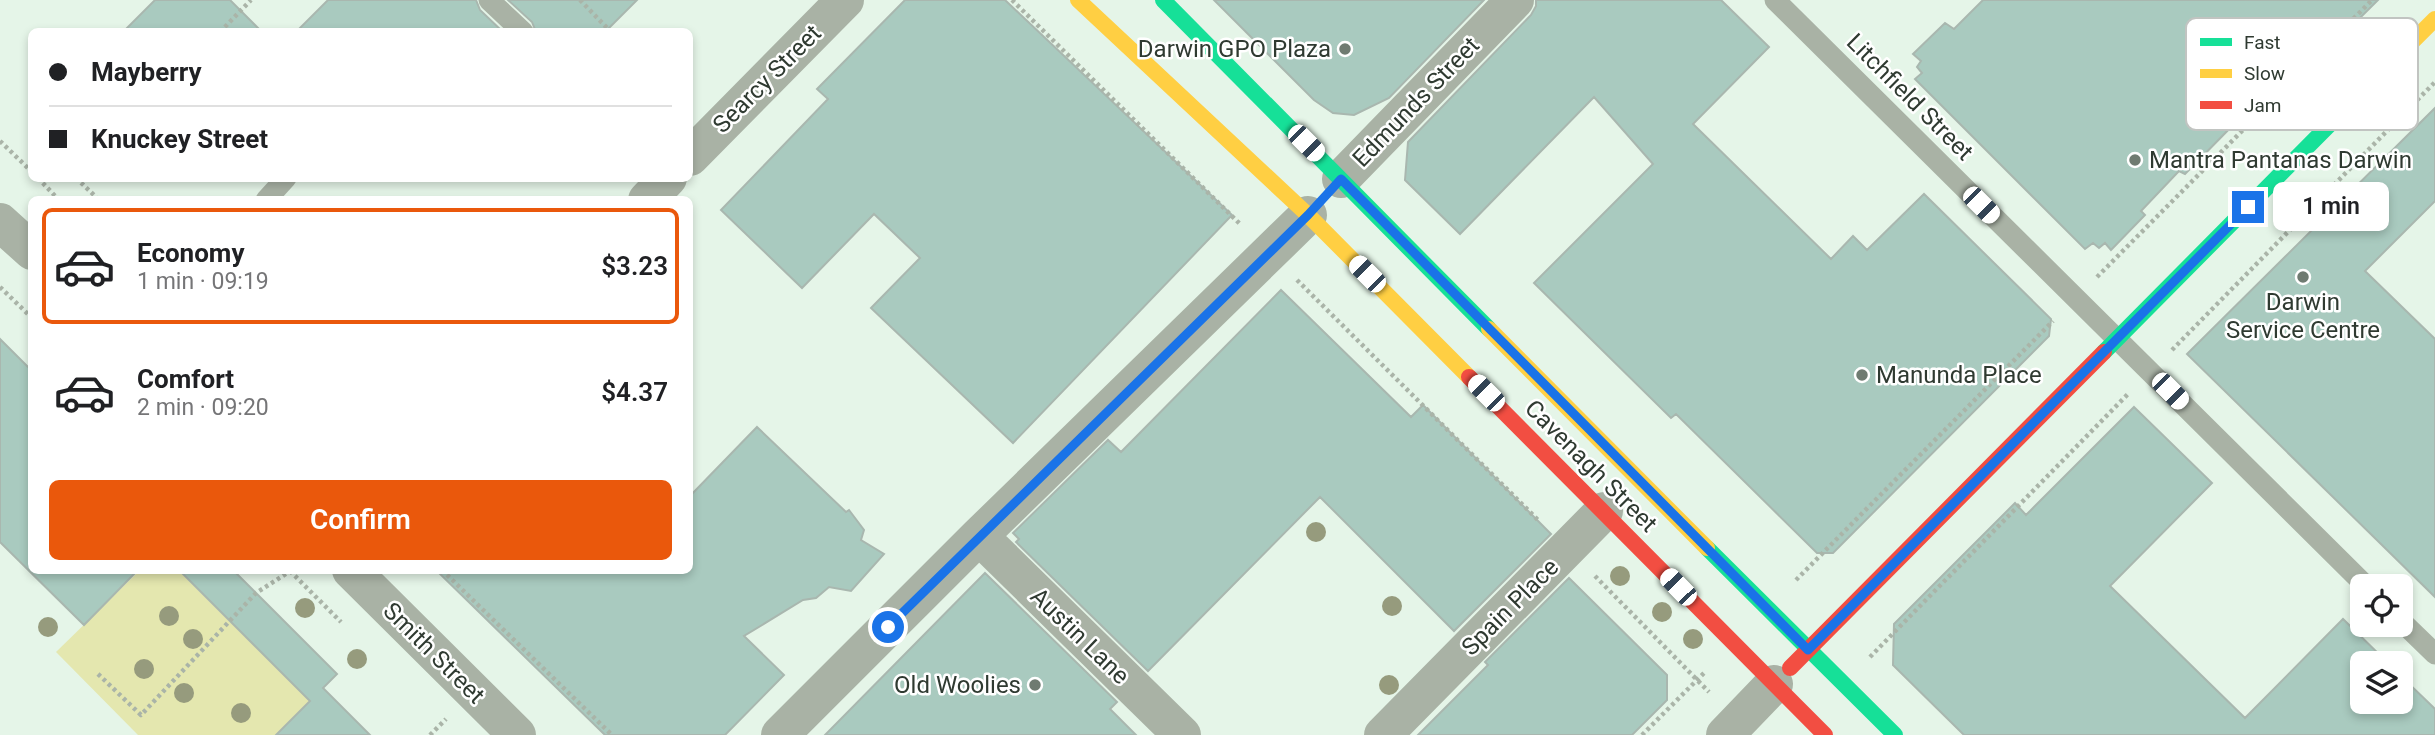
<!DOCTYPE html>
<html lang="en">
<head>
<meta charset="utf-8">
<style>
  :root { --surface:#fff; --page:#f6f6f6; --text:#202124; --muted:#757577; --line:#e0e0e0; --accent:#ea580c }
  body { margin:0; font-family:Roboto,sans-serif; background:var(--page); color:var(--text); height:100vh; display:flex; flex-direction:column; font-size:26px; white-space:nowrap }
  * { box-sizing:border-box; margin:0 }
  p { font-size:23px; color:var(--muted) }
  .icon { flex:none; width:38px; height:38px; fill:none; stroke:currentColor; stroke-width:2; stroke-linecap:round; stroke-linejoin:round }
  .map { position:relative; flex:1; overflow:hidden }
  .side { position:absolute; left:28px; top:196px; width:665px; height:378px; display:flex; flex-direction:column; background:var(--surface); border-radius:10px; box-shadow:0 4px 10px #0003 }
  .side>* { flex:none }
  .banner { position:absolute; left:28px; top:28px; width:665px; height:154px; border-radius:10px; box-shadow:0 4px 10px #0003; display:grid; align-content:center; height:154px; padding:0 21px; background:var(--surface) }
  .fabs { position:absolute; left:2350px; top:574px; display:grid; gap:14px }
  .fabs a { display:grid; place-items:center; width:63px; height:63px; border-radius:10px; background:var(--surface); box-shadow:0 4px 10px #0003; font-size:35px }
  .end { position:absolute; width:32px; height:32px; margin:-16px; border:9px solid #1a73e8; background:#fff; box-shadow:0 0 0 4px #fff }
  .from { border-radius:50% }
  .bubble { position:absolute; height:49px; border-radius:10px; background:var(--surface); box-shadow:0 4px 10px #0003; font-size:23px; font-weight:600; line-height:49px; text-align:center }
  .car { position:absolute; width:21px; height:42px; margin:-21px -10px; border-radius:9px; box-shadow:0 0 5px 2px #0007; background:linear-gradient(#fff 24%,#345 0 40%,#fff 0 76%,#345 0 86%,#fff 0) }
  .banner b { display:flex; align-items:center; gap:24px; height:66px; font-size:26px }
  .banner b+b { border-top:2px solid var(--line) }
  .banner i { width:18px; height:18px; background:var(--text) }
  ul { padding:12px 0 0; list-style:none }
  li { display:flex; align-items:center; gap:21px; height:116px; margin:0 14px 10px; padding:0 7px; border:4px solid transparent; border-radius:10px }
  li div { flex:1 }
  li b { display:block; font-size:26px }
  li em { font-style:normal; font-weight:600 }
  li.on { border-color:var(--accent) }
  li>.icon { width:63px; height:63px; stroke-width:1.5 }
  .cta { display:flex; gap:14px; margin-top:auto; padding:14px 21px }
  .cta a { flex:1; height:80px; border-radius:10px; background:var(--accent); color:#fff; font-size:28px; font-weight:600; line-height:80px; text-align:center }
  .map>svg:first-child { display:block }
  .green { fill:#e4e7af }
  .building { fill:#a9cabf; stroke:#a9b7af; stroke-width:2 }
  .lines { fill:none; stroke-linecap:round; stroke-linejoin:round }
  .path { stroke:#aab4a8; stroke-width:4.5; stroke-dasharray:3.5 3.5; stroke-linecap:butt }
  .lane { stroke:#a9b2a5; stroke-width:21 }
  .street { stroke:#a9b2a5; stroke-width:38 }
  .fast { stroke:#16e098; stroke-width:16 }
  .slow { stroke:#ffcf43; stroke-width:16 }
  .jam { stroke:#f24e42; stroke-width:16 }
  .tree { fill:#969b7d }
  .route { stroke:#1a73e8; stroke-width:9 }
  .poi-dot { fill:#6f7b71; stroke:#fff; stroke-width:2.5 }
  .labels { text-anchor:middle; stroke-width:5; stroke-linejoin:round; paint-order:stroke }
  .poi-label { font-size:24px; fill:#2f3a31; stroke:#fff; text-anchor:end }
  .street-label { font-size:24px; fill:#2f3a31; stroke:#fff }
  .key { fill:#fff; stroke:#c1c4c1; stroke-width:2 }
  .key-label { font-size:19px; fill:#2f3a31 }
</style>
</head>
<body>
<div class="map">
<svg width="2435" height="735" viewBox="0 0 2435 735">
  <rect width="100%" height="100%" fill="#e5f5e8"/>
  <!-- green -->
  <path class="green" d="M139,571H179L310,701L276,735H138L56,652Z"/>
  <!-- building -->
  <path class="building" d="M155,0H230L262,32H123Z
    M328,0H476L480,10L503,32H296Z
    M508,0H637L605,32H536L532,22Z
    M905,0H1005L1232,215L1013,443L871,308L920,258L874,214L802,288L721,210L828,99L817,89Z
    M1214,0H1484L1389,98L1354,115L1333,113L1314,100Z
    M1536,0H1721L1769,47L1693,124L1831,259L1853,236L1867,250L1924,194L2051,319L2049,336L1833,553H1817L1676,414L1671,418L1534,283L1653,164L1594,97L1460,234L1405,180L1408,142L1531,15L1536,6Z
    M1983,0H2378L2253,124L2243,115L2185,174L2179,171L2141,211L2145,215L2111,250L2105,243L2099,248L2093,243L2085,249L1915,79L1922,73L1917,67L1921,61L1913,54L1945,23L1954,29Z
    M2435,108V201L2365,271L2435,339V597L2187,354Z
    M1281,290L1411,417L1423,405L1551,534L1454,631L1320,497L1148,671L1016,542L1019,539L1013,533L1108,440L1121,452Z
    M0,339L32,371V570H138L84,625L0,542Z
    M2134,407L2212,483L2110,586L2245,718L2343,619L2388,663H2362V702H2401V676L2435,709V735H1964L1893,665L1894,624L2015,503L2026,515Z
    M757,427L846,512L849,510L864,530L861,540L884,554L851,591L829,587L816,598L803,600L744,636L784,675L725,735H605L436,570H690V496Z
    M179,570H233L337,674L323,688L370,735H276L310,701Z
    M985,573L1117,702L1110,709L1136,735H825Z
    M1569,578L1667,675V700L1632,735H1418L1488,665L1485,662Z"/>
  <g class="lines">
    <!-- path -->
    <path class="path" d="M580,0L611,32
      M1012,0L1241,225
      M220,32L251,0
      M0,141L32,172
      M38,178L59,200
      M76,178L97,198L96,200
      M2097,277L2372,0
      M1297,280L1539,521
      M0,287L32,318
      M2172,350L2435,82
      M442,570L612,735
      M290,571L341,622
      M1595,576L1709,692
      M1796,580L2053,321
      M1870,657L2129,393
      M98,674L141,715L256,593L292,570
      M430,735L446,719
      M1642,735L1706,671"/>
    <!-- lane -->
    <path class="lane" d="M489,0L523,32
      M1775,0L2366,586
      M266,200L286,178
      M2401,621L2435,654"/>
    <!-- street -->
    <path class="street" d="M690,157L845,0
      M1341,179L1515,0
      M647,200L668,178
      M0,222L32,251
      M979,536L1182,735
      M351,570L517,735
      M780,735L979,536L1308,215
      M1383,735L1604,511
      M1725,735L1774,684"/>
    <!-- fast -->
    <path class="fast" d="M1163,0L1489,329
      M2104,352L2339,115
      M1707,548L1895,735"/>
    <!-- slow -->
    <path class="slow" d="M1078,0L1308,215L1469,377
      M2339,115L2435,19
      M1489,329L1707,548"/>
    <!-- jam -->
    <path class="jam" d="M1469,377L1825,735
      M1790,668L2104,352"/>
  </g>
  <!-- trees -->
  <g class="tree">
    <circle cx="1316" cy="532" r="10"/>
    <circle cx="1620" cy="576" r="10"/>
    <circle cx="1392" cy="606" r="10"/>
    <circle cx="305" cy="608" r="10"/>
    <circle cx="1662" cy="612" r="10"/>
    <circle cx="169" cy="616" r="10"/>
    <circle cx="48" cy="627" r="10"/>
    <circle cx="193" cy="639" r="10"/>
    <circle cx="1693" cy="639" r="10"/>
    <circle cx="357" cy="659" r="10"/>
    <circle cx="144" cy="669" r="10"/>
    <circle cx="1389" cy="685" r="10"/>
    <circle cx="184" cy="693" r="10"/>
    <circle cx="241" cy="713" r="10"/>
  </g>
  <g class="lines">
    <!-- route -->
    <path class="route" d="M888,627L1308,215L1341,179L1808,650L2248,207"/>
  </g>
  <!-- markers -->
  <g class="poi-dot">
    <circle cx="1345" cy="49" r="7"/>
    <circle cx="2135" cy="160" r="7"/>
    <circle cx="2303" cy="277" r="7"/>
    <circle cx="1862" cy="375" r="7"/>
    <circle cx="1035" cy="685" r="7"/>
  </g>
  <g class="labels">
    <!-- poi labels -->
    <g class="poi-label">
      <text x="1331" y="57">Darwin GPO Plaza</text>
      <text x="2149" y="168" text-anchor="start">Mantra Pantanas Darwin</text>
      <text x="2303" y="310" text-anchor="middle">Darwin<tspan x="2303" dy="28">Service Centre</tspan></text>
      <text x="1876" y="383" text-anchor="start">Manunda Place</text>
      <text x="1021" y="693">Old Woolies</text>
    </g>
    <!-- street labels -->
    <g class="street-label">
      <text transform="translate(767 79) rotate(-45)" y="8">Searcy Street</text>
      <text transform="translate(1910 97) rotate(45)" y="8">Litchfield Street</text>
      <text transform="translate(1416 102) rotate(-46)" y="8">Edmunds Street</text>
      <text transform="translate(1591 466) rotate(45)" y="8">Cavenagh Street</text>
      <text transform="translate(1510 607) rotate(-45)" y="8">Spain Place</text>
      <text transform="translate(1080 636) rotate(44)" y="8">Austin Lane</text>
      <text transform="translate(434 653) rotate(45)" y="8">Smith Street</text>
    </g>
  </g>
  <!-- legend -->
  <rect x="2186" y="18" width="232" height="112" rx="10" class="key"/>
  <rect x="2200" y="38" width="32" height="8" fill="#16e098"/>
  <rect x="2200" y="69" width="32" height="9" fill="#ffcf43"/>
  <rect x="2200" y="101" width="32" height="8" fill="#f24e42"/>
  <g class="key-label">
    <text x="2244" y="49">Fast</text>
    <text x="2244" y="80">Slow</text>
    <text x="2244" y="112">Jam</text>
  </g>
</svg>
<div class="fabs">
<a><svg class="icon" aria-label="locate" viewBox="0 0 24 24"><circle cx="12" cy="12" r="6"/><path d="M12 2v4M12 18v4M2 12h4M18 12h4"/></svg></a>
<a><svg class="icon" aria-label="layers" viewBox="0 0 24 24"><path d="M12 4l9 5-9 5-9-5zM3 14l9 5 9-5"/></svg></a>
</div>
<i class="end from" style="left:888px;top:627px"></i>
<i class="end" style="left:2248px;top:207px"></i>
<div class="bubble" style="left:2273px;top:182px;width:116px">1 min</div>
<i class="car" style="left:1306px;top:143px;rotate:135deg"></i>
<i class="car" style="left:1981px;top:205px;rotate:135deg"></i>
<i class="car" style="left:1367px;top:274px;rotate:315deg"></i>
<i class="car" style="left:2170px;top:391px;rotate:135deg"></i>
<i class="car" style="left:1486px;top:393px;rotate:315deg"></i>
<i class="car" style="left:1678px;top:587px;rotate:316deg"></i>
<div class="banner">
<b><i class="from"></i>Mayberry</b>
<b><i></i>Knuckey Street</b>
</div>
<section class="side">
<ul>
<li class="on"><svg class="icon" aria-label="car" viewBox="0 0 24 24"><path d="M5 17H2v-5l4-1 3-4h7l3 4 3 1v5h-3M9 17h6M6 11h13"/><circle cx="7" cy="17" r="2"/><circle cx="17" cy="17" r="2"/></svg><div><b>Economy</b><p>1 min · 09:19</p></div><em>$3.23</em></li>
<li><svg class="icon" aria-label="car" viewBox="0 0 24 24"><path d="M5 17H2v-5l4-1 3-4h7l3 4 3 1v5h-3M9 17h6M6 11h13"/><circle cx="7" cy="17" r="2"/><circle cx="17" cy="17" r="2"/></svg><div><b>Comfort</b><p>2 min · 09:20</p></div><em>$4.37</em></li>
</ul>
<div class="cta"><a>Confirm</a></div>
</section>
</div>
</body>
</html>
